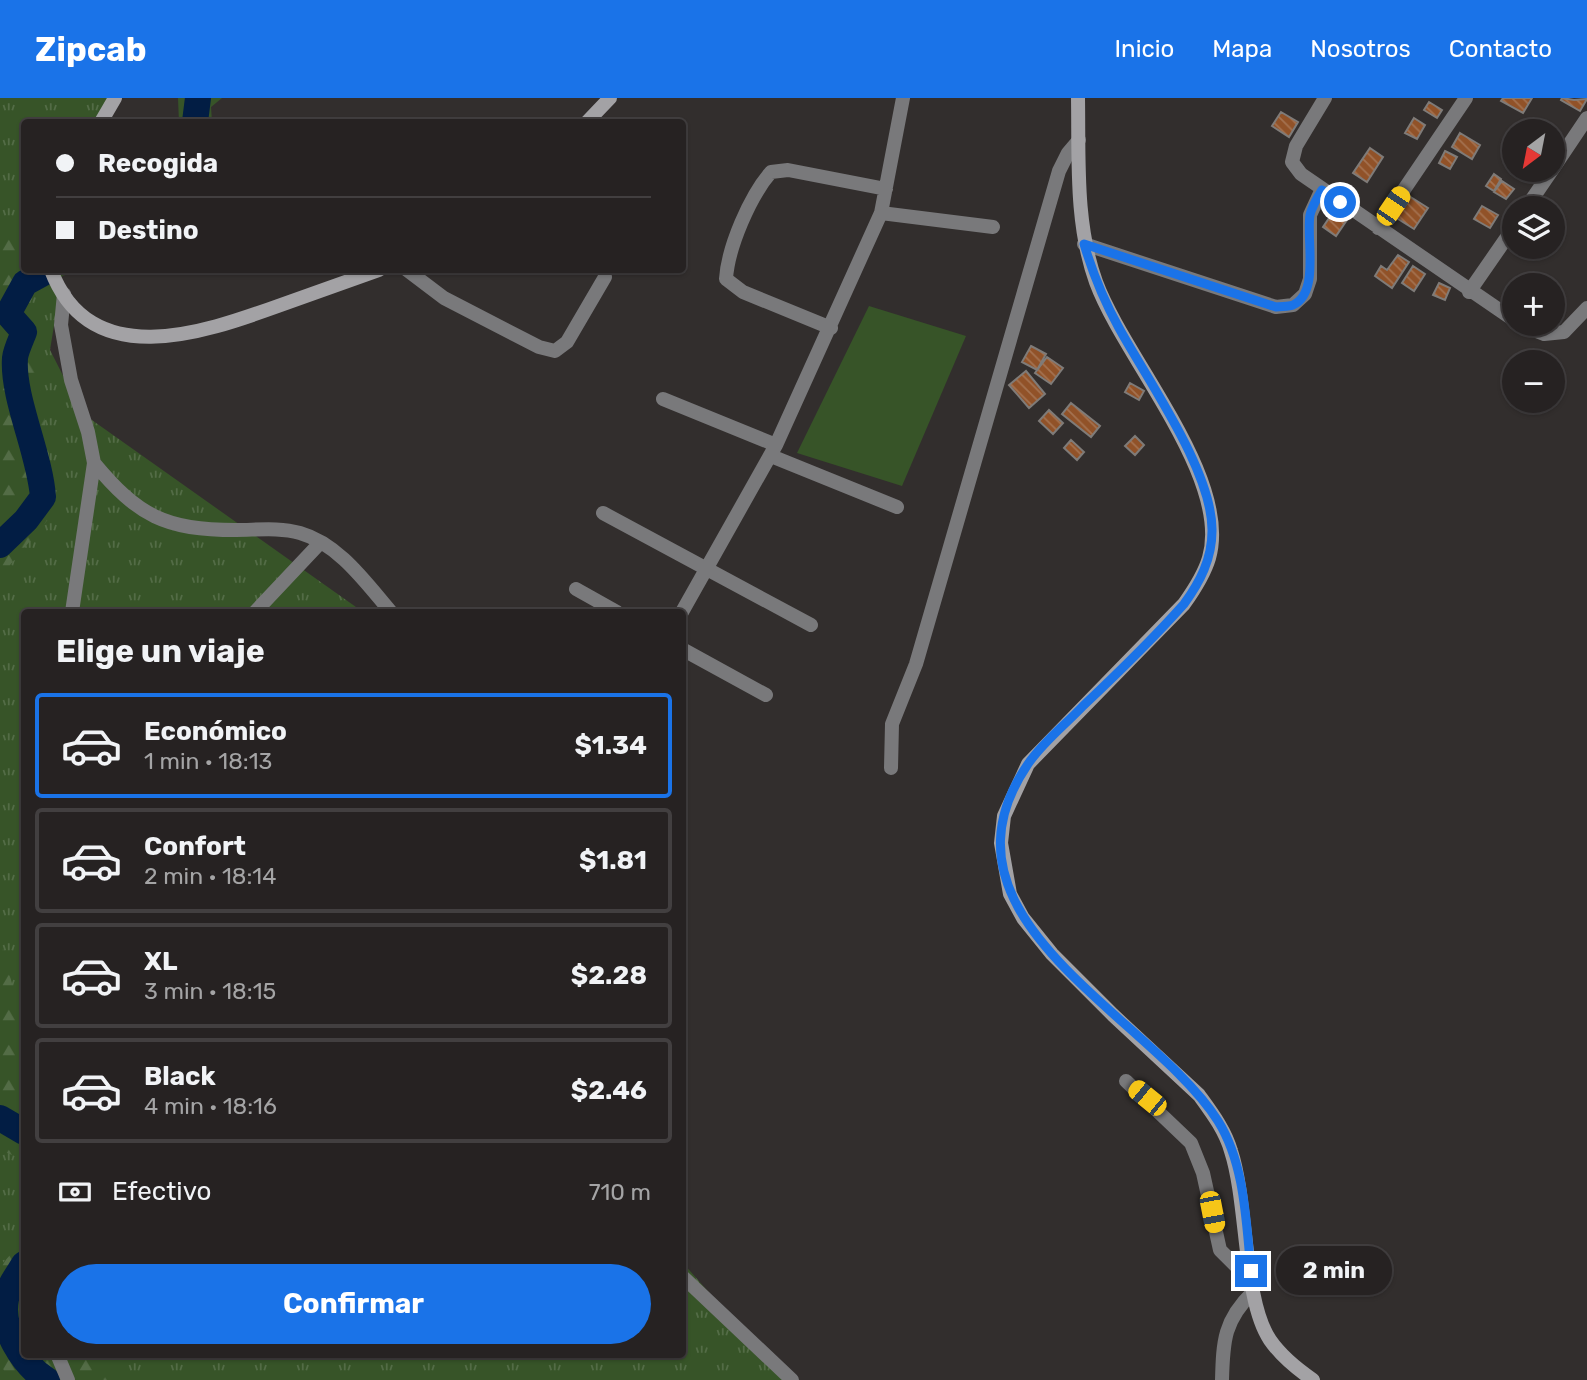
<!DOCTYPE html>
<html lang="es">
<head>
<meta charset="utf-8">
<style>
  :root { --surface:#262222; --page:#2e2a2a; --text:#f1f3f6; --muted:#a4a4a5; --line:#423f40; --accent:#1a73e8 }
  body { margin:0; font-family:Rubik,sans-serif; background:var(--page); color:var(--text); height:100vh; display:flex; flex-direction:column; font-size:26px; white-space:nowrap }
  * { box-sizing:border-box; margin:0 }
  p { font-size:23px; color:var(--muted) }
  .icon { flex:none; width:38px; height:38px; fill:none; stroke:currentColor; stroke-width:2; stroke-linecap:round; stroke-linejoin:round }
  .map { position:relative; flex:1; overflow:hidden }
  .panel { position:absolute; left:21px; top:511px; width:665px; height:749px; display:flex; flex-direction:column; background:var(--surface); border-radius:7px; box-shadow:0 2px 5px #0004,0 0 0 2px var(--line) }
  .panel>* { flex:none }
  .top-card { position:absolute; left:21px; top:21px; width:665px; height:154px; border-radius:7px; box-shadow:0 2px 5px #0004,0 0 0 2px var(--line); display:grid; align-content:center; height:154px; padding:0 35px; background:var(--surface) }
  .needle { width:46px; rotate:212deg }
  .tools { position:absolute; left:1502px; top:21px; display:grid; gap:14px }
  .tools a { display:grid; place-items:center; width:63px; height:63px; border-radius:50%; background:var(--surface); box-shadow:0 2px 5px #0004,0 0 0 2px var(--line); font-size:35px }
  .end { position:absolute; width:32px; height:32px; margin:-16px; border:9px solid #1a73e8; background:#fff; box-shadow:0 0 0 4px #fff }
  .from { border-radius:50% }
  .bubble { position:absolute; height:49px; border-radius:24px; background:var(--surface); box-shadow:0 2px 5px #0004,0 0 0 2px var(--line); font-size:23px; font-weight:700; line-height:49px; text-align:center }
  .car { position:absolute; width:21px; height:42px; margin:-21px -10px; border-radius:9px; box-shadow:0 0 5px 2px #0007; background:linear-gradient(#f5c518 24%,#345 0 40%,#f5c518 0 76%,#345 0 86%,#f5c518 0) }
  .top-card b { display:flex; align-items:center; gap:24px; height:66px; font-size:26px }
  .top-card b+b { border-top:2px solid var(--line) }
  .top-card i { width:18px; height:18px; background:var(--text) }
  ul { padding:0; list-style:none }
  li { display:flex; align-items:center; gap:21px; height:105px; margin:0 14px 10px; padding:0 21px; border:4px solid var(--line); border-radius:7px }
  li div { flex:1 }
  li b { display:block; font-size:26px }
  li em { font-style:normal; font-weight:700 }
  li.on { border-color:var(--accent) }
  li>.icon { width:63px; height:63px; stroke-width:1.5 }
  h2 { padding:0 35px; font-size:32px; line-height:84px }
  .pay { display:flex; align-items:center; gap:18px; height:77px; padding:0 35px; font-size:26px }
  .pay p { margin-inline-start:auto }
  .cta { display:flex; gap:14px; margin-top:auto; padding:14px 35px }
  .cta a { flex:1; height:80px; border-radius:42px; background:var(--accent); color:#fff; font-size:28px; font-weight:700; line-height:80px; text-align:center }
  header { display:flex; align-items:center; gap:42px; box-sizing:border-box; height:98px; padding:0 35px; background:var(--accent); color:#fff }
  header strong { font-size:33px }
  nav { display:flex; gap:38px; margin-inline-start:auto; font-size:24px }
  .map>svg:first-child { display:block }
  .grass { fill:url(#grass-tufts) }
  .forest { fill:url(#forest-firs) }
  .garden { fill:#375428 }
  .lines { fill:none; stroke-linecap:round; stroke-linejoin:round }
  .river { stroke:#021d44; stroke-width:26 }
  .building { fill:url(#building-back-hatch); stroke:#7f7b78; stroke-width:2 }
  .street { stroke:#79797b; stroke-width:14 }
  .secondary { stroke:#a3a2a5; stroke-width:14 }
  .route { stroke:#1a73e8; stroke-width:9 }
</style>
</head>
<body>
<header>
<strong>Zipcab</strong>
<nav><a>Inicio</a><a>Mapa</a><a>Nosotros</a><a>Contacto</a></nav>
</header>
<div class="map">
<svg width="1587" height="1282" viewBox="0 0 1587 1282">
  <defs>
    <pattern id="grass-tufts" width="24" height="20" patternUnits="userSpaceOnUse" patternTransform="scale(1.75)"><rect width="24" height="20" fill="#375428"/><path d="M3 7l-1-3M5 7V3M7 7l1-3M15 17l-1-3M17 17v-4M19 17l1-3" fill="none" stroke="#536c46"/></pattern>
    <pattern id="forest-firs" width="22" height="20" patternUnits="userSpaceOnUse" patternTransform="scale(1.75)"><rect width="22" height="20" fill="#375428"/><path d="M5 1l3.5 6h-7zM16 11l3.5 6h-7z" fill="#536c46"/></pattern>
    <pattern id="building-back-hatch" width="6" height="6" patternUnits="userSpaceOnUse" patternTransform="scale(1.75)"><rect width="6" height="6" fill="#915228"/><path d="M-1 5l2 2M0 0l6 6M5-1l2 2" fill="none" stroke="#a47250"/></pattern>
  </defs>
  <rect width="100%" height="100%" fill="#322e2d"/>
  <!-- grass -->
  <path class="grass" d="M0,0H112L105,24H24V172H63L50,252L82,315L363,514H24V1256H682L683,1165L786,1282H0Z"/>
  <!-- forest -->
  <path class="forest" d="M178,0H222L211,9L212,24H179Z
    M24,124V172H85L46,182L30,204L56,412L0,479V148Z
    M0,839L24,932V1062L0,1052Z
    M24,1142V1256L99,1257L128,1282H9L0,1265V1168Z"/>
  <!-- garden -->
  <path class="garden" d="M869,208L966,238L902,388L797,355Z"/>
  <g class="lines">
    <!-- river -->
    <path class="river" d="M195,24L198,0
      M0,447L26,422L43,399C40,356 12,299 15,260C16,252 21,242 24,234L8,216L25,185L47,173
      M0,1020L24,1034
      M24,1166C18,1176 8,1189 6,1201C0,1231 23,1267 47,1282"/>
  </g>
  <!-- building -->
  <path class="building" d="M1503,0H1532L1523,15L1501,3Z
    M1562,0L1574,2L1587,1L1580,13L1561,2Z
    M1429,4L1442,12L1437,20L1424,12Z
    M1281,14L1298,24L1289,39L1272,28Z
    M1414,20L1425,27L1417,41L1405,35Z
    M1460,35L1480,47L1472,61L1452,49Z
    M1370,50L1383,59L1367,84L1353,75Z
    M1445,53L1457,59L1450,71L1439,65Z
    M1494,76L1501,81L1494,93L1486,88Z
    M1502,83L1514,91L1506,101L1494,94Z
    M1409,98L1428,110L1414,131L1395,119Z
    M1338,107L1351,116L1336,138L1323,129Z
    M1482,108L1498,117L1490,130L1474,121Z
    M1552,128L1564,135L1558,145L1552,142Z
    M1531,149H1550L1544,158Z
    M1398,157L1409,164L1392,190L1375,178L1381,168L1387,172Z
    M1413,168L1425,176L1414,193L1402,185Z
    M1439,185L1450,190L1445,202L1433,197Z
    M1031,248L1046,256L1037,272L1022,264Z
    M1047,259L1063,270L1051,286L1035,275Z
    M1026,273L1045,296L1029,310L1009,287Z
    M1130,285L1144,293L1139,302L1125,294Z
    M1071,305L1100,328L1091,339L1062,316Z
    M1049,312L1063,325L1053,336L1039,323Z
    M1135,338L1144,347L1135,357L1125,348Z
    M1071,342L1084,354L1077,362L1064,350Z"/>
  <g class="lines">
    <!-- street -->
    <path class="street" d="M1325,0L1296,48L1292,64L1301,76L1514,222
      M1552,72L1587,20
      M1526,110L1552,72
      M881,115L993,129
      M1378,130L1466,0
      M1084,146L1276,209L1293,207L1305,196L1310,181V117L1322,91
      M407,172L444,200L539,249L555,253L567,244L605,179
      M1469,194L1514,129
      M64,196L61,227L71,282L88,334L94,365L72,514
      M1519,226L1544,236L1564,234L1587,210
      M831,230L743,194L726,181C728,149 750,98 771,74L788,72L886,91
      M663,301L776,347
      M771,358L897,409
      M94,365C138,418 165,432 236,432C257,432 279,429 300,435C339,446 366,485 391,514
      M603,415L811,527
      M576,491L617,514
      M255,514L320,445
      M682,514L776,347L881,115L903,0
      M682,551L766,597
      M891,670L892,626L916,566L1059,73L1068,55L1079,42
      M1126,983L1191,1045L1203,1075L1220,1152L1239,1171L1251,1173
      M682,1178L792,1282
      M57,1256L68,1282
      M1222,1282C1223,1243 1224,1222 1253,1194"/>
    <!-- secondary -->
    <path class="secondary" d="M1078,0C1079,61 1075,126 1096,184C1124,260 1232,380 1209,460C1204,477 1194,492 1184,506L1028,666L1004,718L1001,745L1010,796L1023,820L1052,856L1113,917L1199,997C1212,1015 1225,1032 1231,1053C1248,1105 1243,1202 1270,1242C1281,1258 1297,1271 1313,1282
      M101,24L115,0
      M587,24L610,0
      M51,172C90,275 203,235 278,208C312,196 345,184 379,172"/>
  </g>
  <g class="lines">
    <!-- route -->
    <path class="route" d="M1251,1173C1246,1124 1245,1066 1218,1023C1151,917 922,821 1028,666C1043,644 1065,627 1083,608C1118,575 1152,542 1184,506C1200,484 1212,461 1212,433C1213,374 1148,283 1119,230C1104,203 1093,176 1084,146L1276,209C1281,208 1289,209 1293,207C1320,195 1306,141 1310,117C1312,108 1317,100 1322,92L1340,104"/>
  </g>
</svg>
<div class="tools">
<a><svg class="needle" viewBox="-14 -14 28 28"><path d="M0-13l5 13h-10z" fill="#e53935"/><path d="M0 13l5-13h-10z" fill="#a4a4a5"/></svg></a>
<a><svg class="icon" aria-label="layers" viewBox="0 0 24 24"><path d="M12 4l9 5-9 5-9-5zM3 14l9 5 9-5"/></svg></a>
<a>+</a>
<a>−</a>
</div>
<i class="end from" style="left:1340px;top:104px"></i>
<i class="end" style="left:1251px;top:1173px"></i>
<div class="bubble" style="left:1276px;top:1148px;width:116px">2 min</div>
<i class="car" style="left:1393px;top:108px;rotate:34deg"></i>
<i class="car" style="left:1147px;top:1000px;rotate:309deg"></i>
<i class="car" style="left:1212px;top:1114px;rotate:169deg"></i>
<div class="top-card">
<b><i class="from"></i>Recogida</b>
<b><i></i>Destino</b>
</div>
<section class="panel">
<h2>Elige un viaje</h2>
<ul>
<li class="on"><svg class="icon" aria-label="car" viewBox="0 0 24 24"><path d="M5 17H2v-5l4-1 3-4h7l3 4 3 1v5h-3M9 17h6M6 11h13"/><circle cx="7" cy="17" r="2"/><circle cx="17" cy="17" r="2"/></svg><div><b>Económico</b><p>1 min · 18:13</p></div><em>$1.34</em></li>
<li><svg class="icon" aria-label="car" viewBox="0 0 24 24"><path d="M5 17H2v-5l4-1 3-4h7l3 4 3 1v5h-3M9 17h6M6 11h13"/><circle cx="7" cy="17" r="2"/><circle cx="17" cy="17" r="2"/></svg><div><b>Confort</b><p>2 min · 18:14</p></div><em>$1.81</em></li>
<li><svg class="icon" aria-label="car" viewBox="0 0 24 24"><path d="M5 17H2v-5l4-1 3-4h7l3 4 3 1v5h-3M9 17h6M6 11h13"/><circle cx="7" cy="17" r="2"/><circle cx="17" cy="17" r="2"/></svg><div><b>XL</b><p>3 min · 18:15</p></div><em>$2.28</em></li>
<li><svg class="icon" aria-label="car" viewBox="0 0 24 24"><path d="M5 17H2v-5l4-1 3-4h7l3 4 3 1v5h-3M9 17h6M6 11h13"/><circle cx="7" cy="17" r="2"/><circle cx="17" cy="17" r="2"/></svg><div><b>Black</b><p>4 min · 18:16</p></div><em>$2.46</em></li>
</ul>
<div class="pay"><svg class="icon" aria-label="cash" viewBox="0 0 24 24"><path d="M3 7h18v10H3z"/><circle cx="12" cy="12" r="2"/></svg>Efectivo<p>710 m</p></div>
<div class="cta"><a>Confirmar</a></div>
</section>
</div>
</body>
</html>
